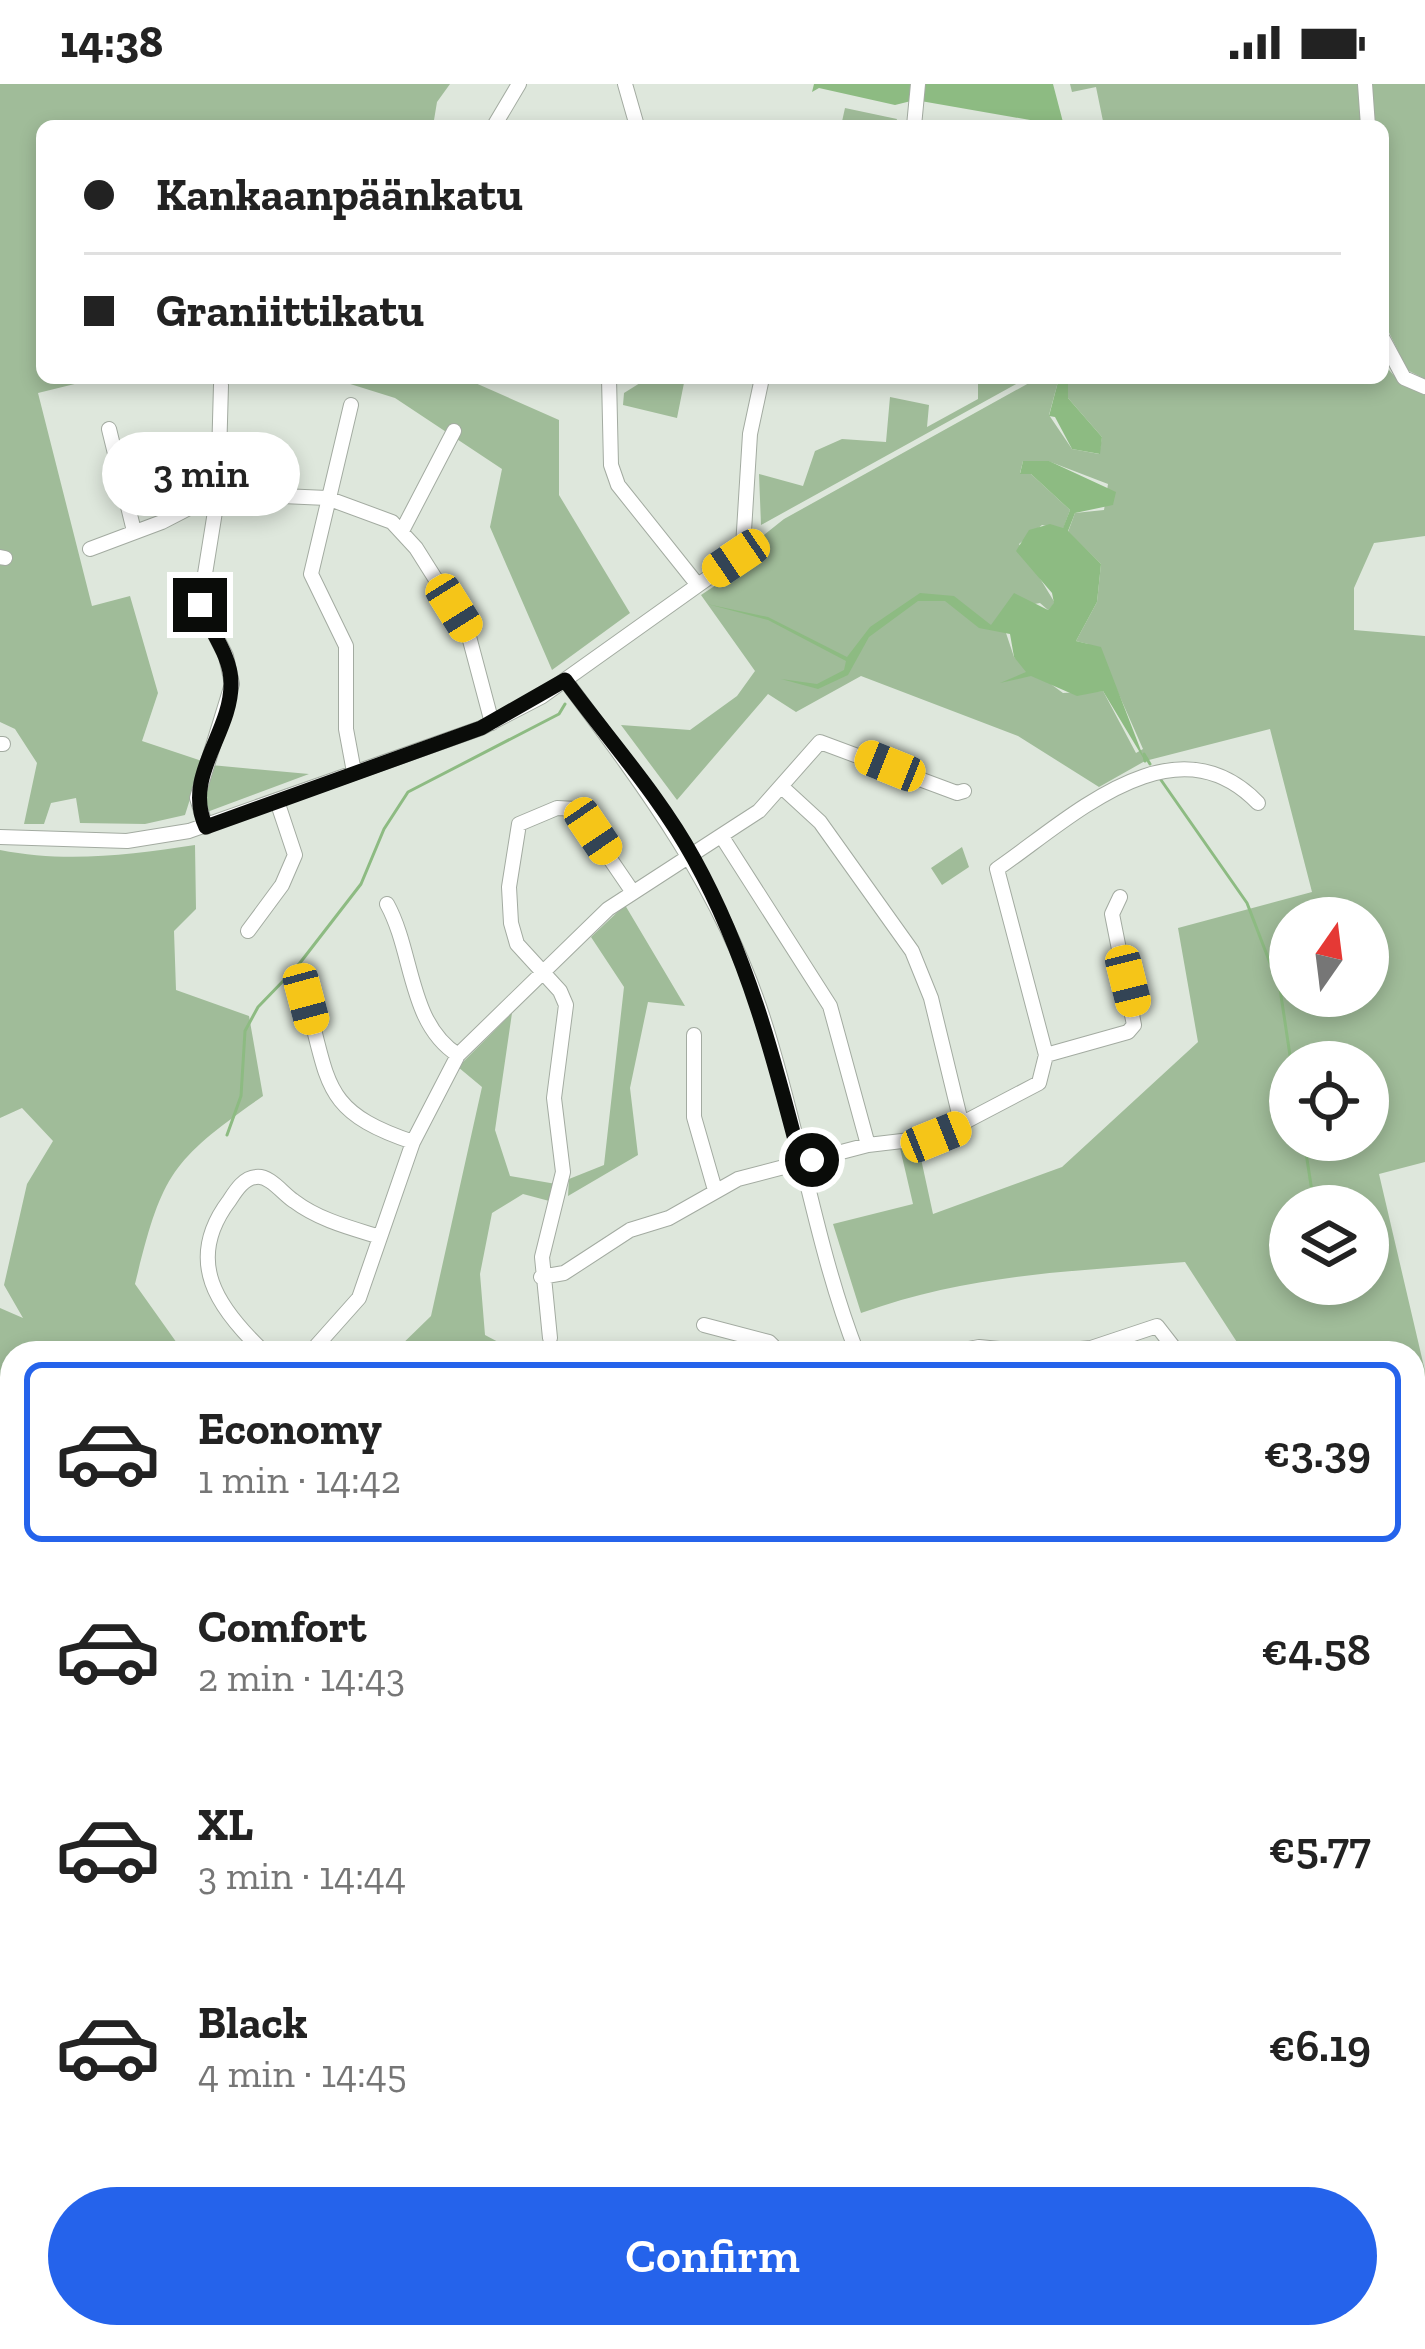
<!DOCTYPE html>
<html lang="en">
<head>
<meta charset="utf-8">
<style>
  :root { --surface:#fff; --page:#f2f2f2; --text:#222; --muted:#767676; --line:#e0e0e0; --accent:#2563eb }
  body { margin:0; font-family:"Zilla Slab",serif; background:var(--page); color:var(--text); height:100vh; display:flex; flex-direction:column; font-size:45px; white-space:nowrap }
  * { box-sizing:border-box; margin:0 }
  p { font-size:39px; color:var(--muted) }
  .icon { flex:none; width:66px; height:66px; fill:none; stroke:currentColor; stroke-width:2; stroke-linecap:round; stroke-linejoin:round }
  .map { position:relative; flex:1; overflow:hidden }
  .sheet { position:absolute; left:0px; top:1257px; width:1425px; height:1008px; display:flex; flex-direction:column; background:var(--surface); border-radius:36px 36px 0 0; box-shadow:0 6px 18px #0003 }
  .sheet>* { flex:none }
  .guide { position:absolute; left:36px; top:36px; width:1353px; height:264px; border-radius:18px; box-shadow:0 6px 18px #0003; display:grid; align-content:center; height:264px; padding:0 48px; background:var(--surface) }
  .needle { width:78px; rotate:14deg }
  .buttons { position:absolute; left:1269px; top:813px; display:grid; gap:24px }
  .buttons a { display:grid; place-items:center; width:120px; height:120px; border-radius:50%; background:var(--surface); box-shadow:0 6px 18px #0003; font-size:60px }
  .end { position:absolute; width:54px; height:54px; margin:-27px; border:15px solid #0a0c09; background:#fff; box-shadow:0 0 0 6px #fff }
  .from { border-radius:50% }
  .bubble { position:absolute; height:84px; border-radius:42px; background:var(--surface); box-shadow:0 6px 18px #0003; font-size:39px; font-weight:600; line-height:84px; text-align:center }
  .car { position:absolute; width:36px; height:72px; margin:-36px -18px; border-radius:15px; box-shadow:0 0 9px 3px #0007; background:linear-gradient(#f5c518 24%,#345 0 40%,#f5c518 0 76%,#345 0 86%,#f5c518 0) }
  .guide b { display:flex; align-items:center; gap:42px; height:114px; font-size:45px }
  .guide b+b { border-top:3px solid var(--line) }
  .guide i { width:30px; height:30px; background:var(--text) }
  ul { padding:21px 0 0; list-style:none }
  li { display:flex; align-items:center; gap:36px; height:180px; margin:0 24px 18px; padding:0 24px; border:6px solid transparent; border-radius:18px }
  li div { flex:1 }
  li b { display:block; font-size:45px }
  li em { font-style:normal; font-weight:600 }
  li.on { border-color:var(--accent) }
  li>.icon { width:108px; height:108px; stroke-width:1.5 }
  .cta { display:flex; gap:24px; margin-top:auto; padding:24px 48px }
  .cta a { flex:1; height:138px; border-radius:72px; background:var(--accent); color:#fff; font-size:48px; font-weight:600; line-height:138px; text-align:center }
  .status { display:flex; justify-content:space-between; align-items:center; height:84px; padding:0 60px; background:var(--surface); direction:ltr }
  .status svg { height:33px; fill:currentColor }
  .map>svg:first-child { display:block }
  .green { fill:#a0bc99; fill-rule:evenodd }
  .water { fill:#8dbb82 }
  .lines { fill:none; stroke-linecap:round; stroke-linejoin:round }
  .stream { stroke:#8dbb82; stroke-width:3 }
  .minor-casing { stroke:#a3aba1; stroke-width:16 }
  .highway-casing { stroke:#c4c5c4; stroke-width:24 }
  .minor { stroke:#fff; stroke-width:14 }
  .highway { stroke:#8ccc7c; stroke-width:21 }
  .route { stroke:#0a0c09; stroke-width:15 }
</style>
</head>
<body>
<div class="status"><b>14:38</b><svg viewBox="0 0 49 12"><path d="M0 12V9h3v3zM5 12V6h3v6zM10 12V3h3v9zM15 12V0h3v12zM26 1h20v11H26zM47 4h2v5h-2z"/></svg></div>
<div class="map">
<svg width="1425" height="2265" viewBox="0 0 1425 2265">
  <rect width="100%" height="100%" fill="#dee7dc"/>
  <!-- green -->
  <path class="green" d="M0,0H450L437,18L433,42H42V294H99L38,309L92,522L130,512L158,609L142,657L202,677L185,731L145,740L80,739L76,714L51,719L44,740H24L37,679L15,645L0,638Z
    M1070,0H1360L1363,42H1104L1096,3L1072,8Z
    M1371,0H1425V295L1407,286L1383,236L1387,203L1383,42H1374Z
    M845,24L897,35L895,42H841Z
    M1383,279L1402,301L1425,311V452L1374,459L1354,504V546L1425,552V1078L1379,1090L1425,1287V1873L1413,1875V1269H1244L1185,1178C1069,1188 972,1189 861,1229L833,1140L913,1120L900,1064L918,1061L933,1130L1062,1083L1198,958L1178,844L1312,808L1270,645L1145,677L1099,703L1018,652L861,592L796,628L768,610L677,716L621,641L690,646L737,612L755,587L701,511L749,479L759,455L784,435L1038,294H1059L1049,331L1072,365L1099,370L1102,353L1068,314L1066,294H1383ZM1023,377H1048L1108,400L1104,426L1075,429L1068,448L1101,480L1097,518L1076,557L1088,560L1113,597L1143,665L1136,669L1103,607L1063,609L1014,573L1005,546L1007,525L1040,519L1048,526L1055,519L1019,460L1042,441L1063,445L1070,426L1031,390L1020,389ZM1290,834H1368V912H1290ZM1290,978H1368V1056H1290ZM1290,1122H1368V1200H1290Z
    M331,294H464L559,336V411L630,529L552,586L490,443L502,385L395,314Z
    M648,294H685L677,334L623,321L624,309Z
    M978,294H1027L761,441L759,390L803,402L815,367L842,355L886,358L890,313L929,321L927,343L978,315Z
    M211,681L309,690L207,728L204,705Z
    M195,761L196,825L174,847L176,906L249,932L263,1012C170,1077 162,1090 135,1200L184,1269H12V1796L0,1779V1224L23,1234L4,1201L27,1100L53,1057L22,1024L0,1034V766C65,779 130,771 195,761Z
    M962,763L969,783L942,801L931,784Z
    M625,821L685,922L648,918L630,1004L638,1071L568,1112L569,1095L604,1081L624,903L591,853Z
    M512,929L495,1046L510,1092L556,1100L553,1118L523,1110L492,1129L480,1190L485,1251L519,1269H393L431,1232L482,1003L458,983Z
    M0,1862L12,1881V1974L0,1984Z
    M1425,1894V2265H1107L1114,2253H1413V1895Z
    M0,2037L12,2052V2091L0,2105Z
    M12,2155V2241L0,2255V2158Z
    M217,2253H309L319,2265H227Z
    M345,2253H1083L1074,2265H355Z"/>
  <!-- water -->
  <path class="water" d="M814,0H1053L1064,42L915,16L895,21L819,4L812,8Z
    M1059,294L1068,295V314L1102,353L1100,370L1072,365L1055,333L1049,332Z
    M1023,377H1049L1116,408L1113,421L1075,429L1068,447L1101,480L1097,518L1076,557L1101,563L1145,677L1103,607L1077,612L1031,592L1000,599L1026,588L1014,573L1010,550L979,544L945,517H918L869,553L848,591L818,605L781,595L817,600L844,586L846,577L768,536L707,520L768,533L847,573L870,543L920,509L954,512L991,541L1014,509L1048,526L1054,519L1052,509L1016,467L1029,446L1050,440L1063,444L1070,426L1031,390H1020Z"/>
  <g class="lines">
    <!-- stream -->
    <path class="stream" d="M1145,677L1144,670L1150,680
      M1161,696L1247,819L1280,905L1291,978
      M296,884L361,800L384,745L408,708L559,630L565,620
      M227,1051L241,1012L245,947L258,923L287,893
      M1304,1056L1313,1114"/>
    <!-- minor casing -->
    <g class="minor-casing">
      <path id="minor" d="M625,0L637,42
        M1365,0L1368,42
        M494,42L519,0
        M914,42L918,0
        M1383,255L1404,294L1425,303
        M609,294L611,381L618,401L697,500
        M351,321L311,490L346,562V645L354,688
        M109,345L134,447
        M403,445L454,347
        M90,465L162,438L218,409L327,414L392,438L416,464L467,545L492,639
        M0,473L5,474
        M565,596C645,703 721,804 763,934C799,1044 815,1161 857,1269
        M0,660H3
        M783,704L820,738L912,867L931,914L962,1042
        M206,743L197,714L232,600L226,572L200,521L218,409L221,301
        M0,753L127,757L189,747L481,644L541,613L736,474L743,463L750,350L762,294
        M722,753L830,922L868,1061
        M387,820C414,869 408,939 458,971
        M248,847L282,801L295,771L277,717
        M306,915C330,1000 321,1027 413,1058
        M694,951V1033L715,1106
        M1046,971L1128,948L1134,941L1112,830L1120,813
        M541,1193L564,1189L630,1146L669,1134L738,1095L868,1061L936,1053L1039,999L1046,971L997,785C1070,735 1174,632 1258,719
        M704,1241L769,1258L780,1269
        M550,1254L542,1173L563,1088L554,1014L566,921L560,907L517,860L511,839L509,803L519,740L557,724L576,725L632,807
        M265,1269C217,1224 184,1177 229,1117C235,1108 243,1094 256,1093C270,1091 283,1110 294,1117C319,1136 351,1144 380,1153
        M310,1269L359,1214L413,1058L458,971L608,825L759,727L820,658L957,709L964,707
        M947,1269L979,1263L1040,1269
        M1040,1269L1091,1264L1157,1242L1178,1269
        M1096,2265L1104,2253"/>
    </g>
    <!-- highway casing -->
    <g class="highway-casing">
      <path id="highway" d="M0,1801L12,1818
        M325,2253L334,2265"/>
    </g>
    <!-- minor -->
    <use href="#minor" class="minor"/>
    <!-- highway -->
    <use href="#highway" class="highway"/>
  </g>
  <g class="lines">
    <!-- route -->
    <path class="route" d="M200,521C210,547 231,571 231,599C232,649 182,692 206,743L481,644L565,596C608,655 659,711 694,775C747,871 774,974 801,1079L812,1076"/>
  </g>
</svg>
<div class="buttons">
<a><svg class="needle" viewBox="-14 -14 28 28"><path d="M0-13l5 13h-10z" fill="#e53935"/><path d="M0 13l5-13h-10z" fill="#767676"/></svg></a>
<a><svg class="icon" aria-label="locate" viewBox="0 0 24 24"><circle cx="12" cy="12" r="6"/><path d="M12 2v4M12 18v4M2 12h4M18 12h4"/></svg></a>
<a><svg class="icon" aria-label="layers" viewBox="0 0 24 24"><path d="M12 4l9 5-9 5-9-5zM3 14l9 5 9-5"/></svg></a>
</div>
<i class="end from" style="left:812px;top:1076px"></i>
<i class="end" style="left:200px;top:521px"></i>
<div class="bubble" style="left:102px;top:348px;width:198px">3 min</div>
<i class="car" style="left:736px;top:474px;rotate:236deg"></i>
<i class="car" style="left:454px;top:524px;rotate:148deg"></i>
<i class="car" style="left:890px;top:682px;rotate:292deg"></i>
<i class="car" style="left:593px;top:747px;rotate:146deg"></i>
<i class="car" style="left:1128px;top:897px;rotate:166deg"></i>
<i class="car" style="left:306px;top:915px;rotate:165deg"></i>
<i class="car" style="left:936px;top:1053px;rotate:68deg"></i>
<div class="guide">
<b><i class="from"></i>Kankaanpäänkatu</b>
<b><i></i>Graniittikatu</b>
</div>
<section class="sheet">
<ul>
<li class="on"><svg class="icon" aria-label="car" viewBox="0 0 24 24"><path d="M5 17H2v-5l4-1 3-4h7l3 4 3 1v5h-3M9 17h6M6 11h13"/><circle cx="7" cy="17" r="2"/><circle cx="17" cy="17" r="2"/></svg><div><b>Economy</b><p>1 min · 14:42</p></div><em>€3.39</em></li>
<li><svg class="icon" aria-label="car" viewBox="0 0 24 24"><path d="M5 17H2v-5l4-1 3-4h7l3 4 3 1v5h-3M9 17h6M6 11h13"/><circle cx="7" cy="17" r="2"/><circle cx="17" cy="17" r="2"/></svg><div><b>Comfort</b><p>2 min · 14:43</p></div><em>€4.58</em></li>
<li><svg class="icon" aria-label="car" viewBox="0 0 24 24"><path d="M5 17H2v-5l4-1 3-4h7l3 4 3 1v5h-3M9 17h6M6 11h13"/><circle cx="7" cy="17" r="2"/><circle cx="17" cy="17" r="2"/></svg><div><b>XL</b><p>3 min · 14:44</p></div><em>€5.77</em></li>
<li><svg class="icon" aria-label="car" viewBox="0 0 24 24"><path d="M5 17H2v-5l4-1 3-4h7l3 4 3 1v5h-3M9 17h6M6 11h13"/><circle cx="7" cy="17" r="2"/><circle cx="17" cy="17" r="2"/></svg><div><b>Black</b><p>4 min · 14:45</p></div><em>€6.19</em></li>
</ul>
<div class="cta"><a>Confirm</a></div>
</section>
</div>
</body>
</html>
